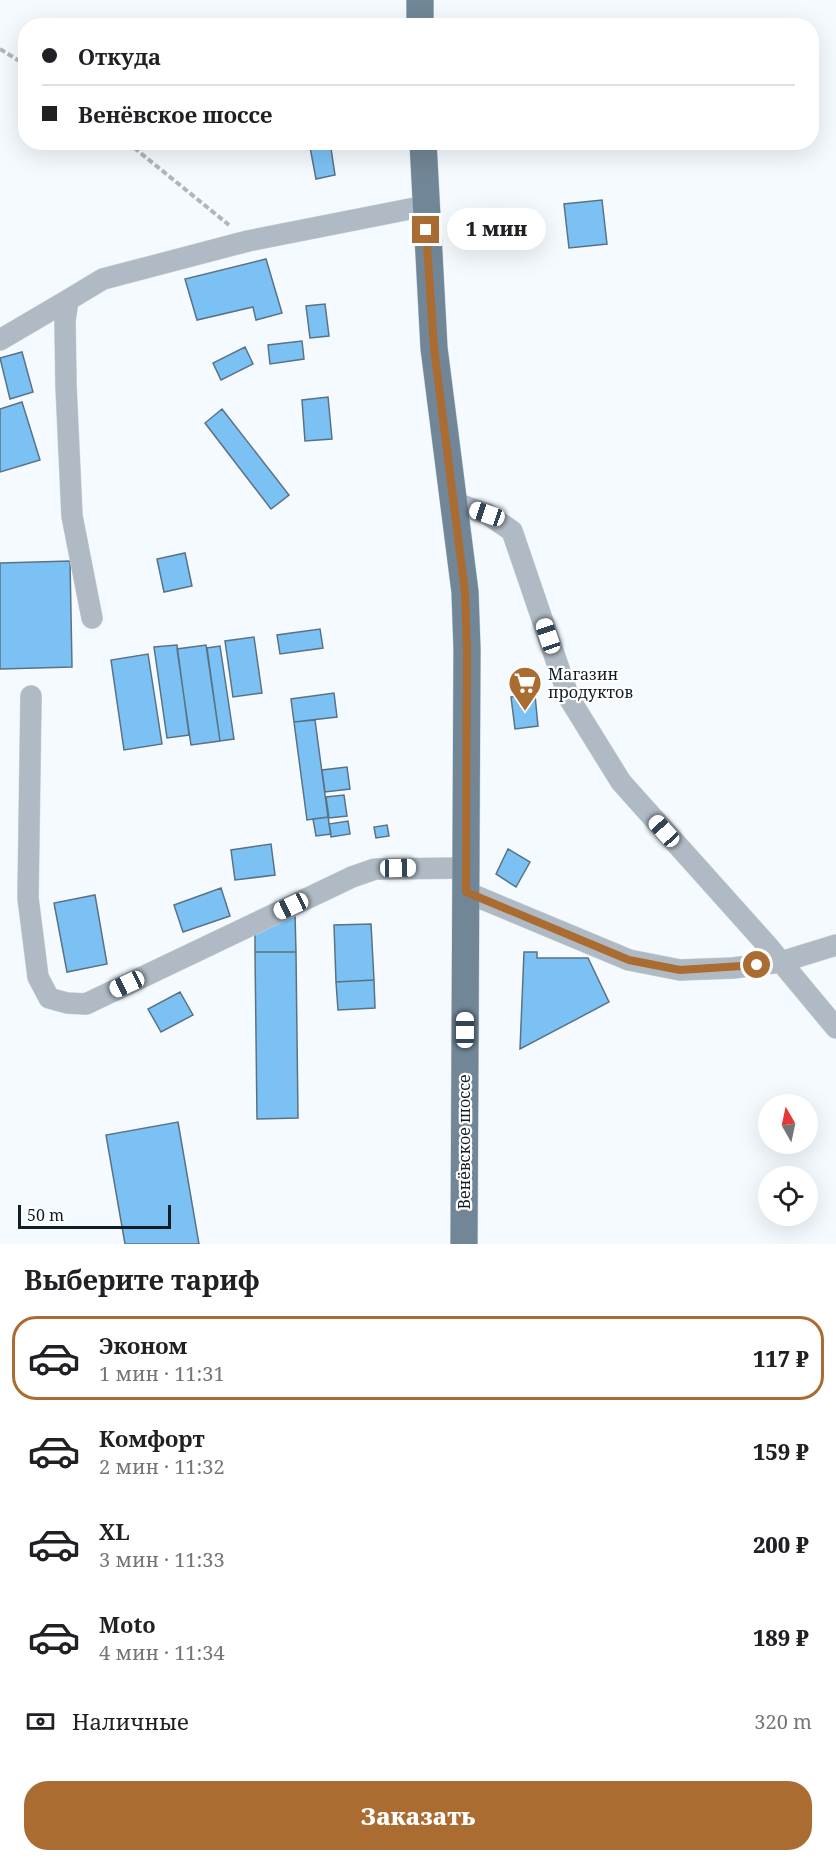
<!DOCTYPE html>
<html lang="ru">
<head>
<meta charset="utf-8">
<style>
  :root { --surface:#fff; --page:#f6f6f6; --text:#202124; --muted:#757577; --line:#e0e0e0; --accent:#aa6c31 }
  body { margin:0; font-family:"Noto Serif",serif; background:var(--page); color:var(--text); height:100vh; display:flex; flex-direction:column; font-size:22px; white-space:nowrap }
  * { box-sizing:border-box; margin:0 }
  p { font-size:20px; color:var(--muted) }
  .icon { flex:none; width:33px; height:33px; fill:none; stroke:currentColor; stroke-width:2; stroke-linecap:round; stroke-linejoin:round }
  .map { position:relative; height:1244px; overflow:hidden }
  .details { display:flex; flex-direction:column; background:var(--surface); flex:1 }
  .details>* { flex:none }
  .banner { position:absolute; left:18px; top:18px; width:801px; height:132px; border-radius:24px; box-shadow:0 6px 24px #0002; display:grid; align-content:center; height:132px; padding:0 24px; background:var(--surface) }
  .needle { width:39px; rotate:351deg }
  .buttons { position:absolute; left:758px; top:1094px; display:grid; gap:12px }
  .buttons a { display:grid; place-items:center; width:60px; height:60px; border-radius:50%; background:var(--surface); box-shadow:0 6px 24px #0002; font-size:30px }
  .scale { position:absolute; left:18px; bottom:15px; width:153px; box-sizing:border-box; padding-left:6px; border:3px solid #121c24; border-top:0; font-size:16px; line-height:21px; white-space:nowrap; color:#121c24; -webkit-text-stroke:4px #fff; paint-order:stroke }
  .end { position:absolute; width:27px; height:27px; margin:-14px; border:8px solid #aa6c31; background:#fff; box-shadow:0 0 0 3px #fff }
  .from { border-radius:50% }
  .bubble { position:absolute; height:42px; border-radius:21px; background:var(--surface); box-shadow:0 6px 24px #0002; font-size:20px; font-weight:800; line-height:42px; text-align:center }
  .car { position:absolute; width:18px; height:36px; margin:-18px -9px; border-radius:8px; box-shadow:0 0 4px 2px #0007; background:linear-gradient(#fff 24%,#345 0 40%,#fff 0 76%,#345 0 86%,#fff 0) }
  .banner b { display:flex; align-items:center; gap:21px; height:57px; font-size:22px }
  .banner b+b { border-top:2px solid var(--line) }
  .banner i { width:15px; height:15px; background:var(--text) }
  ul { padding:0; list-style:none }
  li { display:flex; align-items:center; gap:18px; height:84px; margin:0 12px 9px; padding:0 12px; border:3px solid transparent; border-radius:24px }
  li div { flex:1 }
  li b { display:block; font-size:22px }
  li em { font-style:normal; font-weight:800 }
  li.active { border-color:var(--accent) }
  li>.icon { width:54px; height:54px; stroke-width:1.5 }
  h2 { padding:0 24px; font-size:27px; line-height:72px }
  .pay { display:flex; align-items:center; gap:15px; height:66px; padding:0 24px; font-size:22px }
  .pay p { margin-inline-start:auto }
  .action { display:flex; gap:12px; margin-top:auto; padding:12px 24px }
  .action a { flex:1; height:69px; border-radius:24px; background:var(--accent); color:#fff; font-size:24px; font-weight:800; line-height:69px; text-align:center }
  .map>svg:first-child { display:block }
  .building { fill:#7cc1f3; stroke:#5a7285; stroke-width:1.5 }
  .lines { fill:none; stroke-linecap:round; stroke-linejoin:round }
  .minor-casing { stroke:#d0d6db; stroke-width:22 }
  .major-casing { stroke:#d0d6db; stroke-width:28 }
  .path { stroke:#afb7bc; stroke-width:4; stroke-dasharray:6 3; stroke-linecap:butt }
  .minor { stroke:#afbac4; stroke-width:21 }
  .major { stroke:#718696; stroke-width:27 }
  .route { stroke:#aa6c31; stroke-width:8 }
  .labels { text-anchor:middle; stroke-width:4.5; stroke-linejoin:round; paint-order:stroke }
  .poi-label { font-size:16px; fill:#121c24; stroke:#fff; text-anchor:start }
  .street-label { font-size:16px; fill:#121c24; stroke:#fff }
</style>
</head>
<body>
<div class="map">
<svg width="836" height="1244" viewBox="0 0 836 1244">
  <rect width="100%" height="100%" fill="#f4fafe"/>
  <!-- building -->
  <path class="building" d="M309,142H330L335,175L316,179Z
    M602,200L607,244L569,248L564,204Z
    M266,259L282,313L256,320L253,307L197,320L185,279Z
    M325,304L329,336L310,338L306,306Z
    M302,341L304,359L270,364L268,345Z
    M245,347L253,364L221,380L213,363Z
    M22,352L33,392L10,399L0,358Z
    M328,397L332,439L305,441L302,400Z
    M22,402L40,460L0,472V409Z
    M222,409L289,495L271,509L205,423Z
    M185,553L192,586L164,592L157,559Z
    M70,561L72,667L0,669V563Z
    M320,629L323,648L280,654L277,635Z
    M254,637L262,693L233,697L225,641Z
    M177,645L189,735L167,738L154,647Z
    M206,645L220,741L191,745L177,649Z
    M220,646L234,739L220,741L207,648Z
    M148,654L162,744L124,750L111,660Z
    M334,693L337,717L294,722L291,699Z
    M535,695L538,726L515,729L511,697Z
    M315,720L328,817L307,820L294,722Z
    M347,767L350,789L325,792L322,770Z
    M344,795L347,816L329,818L326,797Z
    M328,817L331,834L316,836L313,819Z
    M348,821L350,834L331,837L329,824Z
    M387,825L389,836L376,838L374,827Z
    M271,844L275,875L235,880L231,850Z
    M508,849L530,862L516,887L496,874Z
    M221,888L230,916L183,932L174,905Z
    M95,895L107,964L67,972L54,903Z
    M295,914L296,952H255V933Z
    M371,924L374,980L336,982L334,925Z
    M255,952H296L298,1118L257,1119Z
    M524,952H537V958H588L609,1002L520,1049Z
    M374,980L375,1008L338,1010L336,982Z
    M180,992L193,1015L161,1032L148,1009Z
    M178,1122L199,1244H125L106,1135Z"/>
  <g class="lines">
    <!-- minor casing -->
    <g class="minor-casing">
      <path id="minor" d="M0,340L68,300
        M455,503L487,514L512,531L569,698L621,782L767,945L836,1028
        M92,618L72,516L66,386L65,321L68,300L103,279L248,241L425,206
        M31,696L28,898L38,977L49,998L67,1003L86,1004L352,877L375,869L466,868
        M466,892L629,960L680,970L733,968L781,962L836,945"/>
    </g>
    <!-- major casing -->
    <g class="major-casing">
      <path id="major" d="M420,0V26
        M423,142L434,348L465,592L467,649L464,1244"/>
    </g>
    <!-- path -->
    <path class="path" d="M0,49L26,65
      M127,142L229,225"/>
    <!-- minor -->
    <use href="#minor" class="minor"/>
    <!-- major -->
    <use href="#major" class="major"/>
  </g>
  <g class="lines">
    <!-- route -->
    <path class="route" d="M426,230L434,348L465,592L467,650L466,892L629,960L680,970L757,965"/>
  </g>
  <!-- icons -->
  <defs>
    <g id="supermarket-pin" transform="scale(1.725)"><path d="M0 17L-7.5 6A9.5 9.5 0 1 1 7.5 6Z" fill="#aa6c31" stroke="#fff"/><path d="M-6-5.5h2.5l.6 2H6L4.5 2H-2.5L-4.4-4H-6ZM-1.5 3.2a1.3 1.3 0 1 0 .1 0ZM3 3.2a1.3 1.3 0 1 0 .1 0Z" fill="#fff"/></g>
  </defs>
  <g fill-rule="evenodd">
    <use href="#supermarket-pin" x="525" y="683"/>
  </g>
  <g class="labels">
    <!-- poi labels -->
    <g class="poi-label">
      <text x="548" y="680">Магазин<tspan x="548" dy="18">продуктов</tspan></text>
    </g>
    <!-- street labels -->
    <g class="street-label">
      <text transform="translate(464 1142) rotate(-90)" y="6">Венёвское шоссе</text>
    </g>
  </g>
</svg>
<div class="buttons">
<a><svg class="needle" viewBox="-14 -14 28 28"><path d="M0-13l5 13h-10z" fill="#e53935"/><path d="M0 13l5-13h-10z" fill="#757577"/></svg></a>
<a><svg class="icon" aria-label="locate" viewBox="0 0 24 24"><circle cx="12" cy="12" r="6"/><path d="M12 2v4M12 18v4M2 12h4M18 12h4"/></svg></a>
</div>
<div class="scale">50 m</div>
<i class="end from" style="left:757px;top:965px"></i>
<i class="end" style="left:426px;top:230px"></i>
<div class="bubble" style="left:447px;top:208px;width:99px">1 мин</div>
<i class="car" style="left:487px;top:514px;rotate:289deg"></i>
<i class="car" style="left:548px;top:636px;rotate:341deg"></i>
<i class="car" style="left:664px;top:831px;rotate:318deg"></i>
<i class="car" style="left:398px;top:868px;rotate:89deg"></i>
<i class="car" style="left:291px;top:906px;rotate:245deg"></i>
<i class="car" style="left:127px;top:984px;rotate:245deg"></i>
<i class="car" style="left:465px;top:1030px;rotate:0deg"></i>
<div class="banner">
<b><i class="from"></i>Откуда</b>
<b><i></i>Венёвское шоссе</b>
</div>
</div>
<section class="details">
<h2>Выберите тариф</h2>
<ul>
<li class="active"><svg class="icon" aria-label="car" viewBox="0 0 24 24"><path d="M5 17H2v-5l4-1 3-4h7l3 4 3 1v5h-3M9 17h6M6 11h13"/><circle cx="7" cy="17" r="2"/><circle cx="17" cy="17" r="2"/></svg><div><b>Эконом</b><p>1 мин · 11:31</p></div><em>117 ₽</em></li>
<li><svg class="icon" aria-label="car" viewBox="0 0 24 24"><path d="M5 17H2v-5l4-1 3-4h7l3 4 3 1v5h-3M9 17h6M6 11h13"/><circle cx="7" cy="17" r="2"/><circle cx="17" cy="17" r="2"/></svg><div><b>Комфорт</b><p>2 мин · 11:32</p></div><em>159 ₽</em></li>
<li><svg class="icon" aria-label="car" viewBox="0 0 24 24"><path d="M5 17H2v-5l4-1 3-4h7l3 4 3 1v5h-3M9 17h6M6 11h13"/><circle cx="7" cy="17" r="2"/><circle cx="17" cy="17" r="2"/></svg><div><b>XL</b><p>3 мин · 11:33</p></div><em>200 ₽</em></li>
<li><svg class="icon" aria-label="car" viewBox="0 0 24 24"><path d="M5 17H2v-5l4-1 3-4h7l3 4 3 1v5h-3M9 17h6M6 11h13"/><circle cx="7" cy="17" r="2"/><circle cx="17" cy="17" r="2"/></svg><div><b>Moto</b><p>4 мин · 11:34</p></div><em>189 ₽</em></li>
</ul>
<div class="pay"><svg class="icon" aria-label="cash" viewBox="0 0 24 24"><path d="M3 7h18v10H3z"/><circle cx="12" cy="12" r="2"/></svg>Наличные<p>320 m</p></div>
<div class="action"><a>Заказать</a></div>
</section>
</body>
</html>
